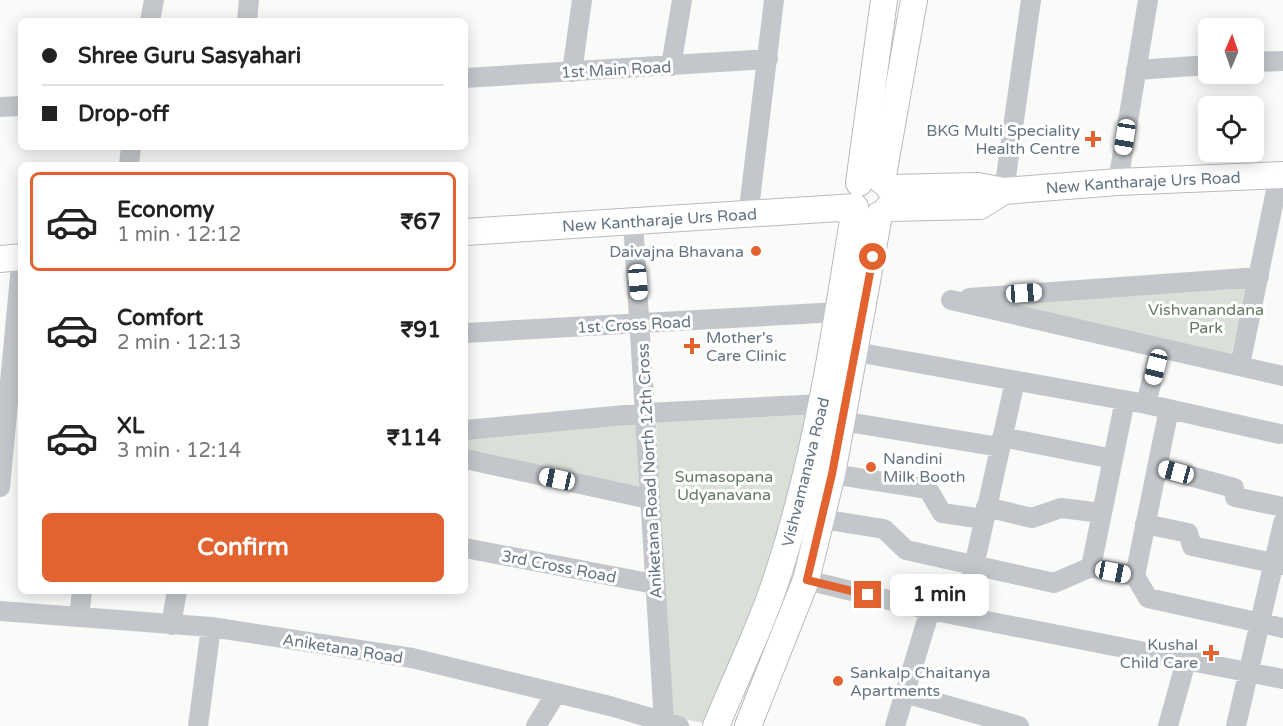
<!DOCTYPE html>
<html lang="en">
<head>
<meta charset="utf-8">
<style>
  :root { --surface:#fff; --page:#f2f2f2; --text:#222; --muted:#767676; --line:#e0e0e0; --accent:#e26230 }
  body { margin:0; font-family:"Varela Round",sans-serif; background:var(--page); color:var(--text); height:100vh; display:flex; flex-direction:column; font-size:22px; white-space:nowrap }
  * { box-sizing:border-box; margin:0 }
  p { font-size:20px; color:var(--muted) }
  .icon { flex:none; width:33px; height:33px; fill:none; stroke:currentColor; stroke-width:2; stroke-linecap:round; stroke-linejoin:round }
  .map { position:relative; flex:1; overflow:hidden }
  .details { position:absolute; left:18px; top:162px; width:450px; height:432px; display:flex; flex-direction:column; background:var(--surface); border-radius:9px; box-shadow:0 3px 15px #0003 }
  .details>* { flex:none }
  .guide { position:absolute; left:18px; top:18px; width:450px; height:132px; border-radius:9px; box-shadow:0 3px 15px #0003; display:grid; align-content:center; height:132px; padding:0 24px; background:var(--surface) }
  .needle { width:39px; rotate:2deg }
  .tools { position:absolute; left:1198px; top:18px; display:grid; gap:12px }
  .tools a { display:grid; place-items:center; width:66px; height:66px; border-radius:9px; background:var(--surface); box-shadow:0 3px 15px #0003; font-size:30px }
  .end { position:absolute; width:27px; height:27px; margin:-14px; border:8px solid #e26230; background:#fff; box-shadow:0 0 0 3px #fff }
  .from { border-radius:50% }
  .bubble { position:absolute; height:42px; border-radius:9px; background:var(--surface); box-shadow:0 3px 15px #0003; font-size:20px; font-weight:700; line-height:42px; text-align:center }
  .car { position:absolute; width:18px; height:36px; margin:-18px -9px; border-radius:8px; box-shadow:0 0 4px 2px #0007; background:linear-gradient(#fff 24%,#345 0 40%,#fff 0 76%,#345 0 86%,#fff 0) }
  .guide b { display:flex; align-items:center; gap:21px; height:57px; font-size:22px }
  .guide b+b { border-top:2px solid var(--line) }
  .guide i { width:15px; height:15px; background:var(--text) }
  ul { padding:10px 0 0; list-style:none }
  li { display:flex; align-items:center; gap:18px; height:99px; margin:0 12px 9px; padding:0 12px; border:3px solid transparent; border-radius:9px }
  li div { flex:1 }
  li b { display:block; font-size:22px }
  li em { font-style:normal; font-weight:700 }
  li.active { border-color:var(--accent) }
  li>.icon { width:54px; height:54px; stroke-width:1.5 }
  .cta { display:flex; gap:12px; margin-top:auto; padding:12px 24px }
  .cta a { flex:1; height:69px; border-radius:9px; background:var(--accent); color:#fff; font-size:24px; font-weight:700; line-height:69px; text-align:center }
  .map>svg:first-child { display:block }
  .green { fill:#dadfd7 }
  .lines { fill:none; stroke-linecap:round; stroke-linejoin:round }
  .major-casing { stroke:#b7bbc0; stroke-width:28 }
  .minor { stroke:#c3c7cc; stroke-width:20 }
  .major { stroke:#fff; stroke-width:26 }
  .route { stroke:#e26230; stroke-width:8 }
  .poi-dot { fill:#e26230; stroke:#fff; stroke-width:2 }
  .labels { text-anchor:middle; stroke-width:6; stroke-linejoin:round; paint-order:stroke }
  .street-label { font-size:16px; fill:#657483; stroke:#fff }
  .poi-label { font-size:16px; fill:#657483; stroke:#fff; text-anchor:end }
  .park-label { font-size:16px; fill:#677a64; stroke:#fff }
</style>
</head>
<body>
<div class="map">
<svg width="1283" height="726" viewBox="0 0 1283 726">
  <rect width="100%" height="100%" fill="#fafaf8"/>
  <!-- green -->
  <path class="green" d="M1248,285L1231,356L993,302Z
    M806,415L774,563L707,724L670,716L656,422Z
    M641,417L644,493L465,453V436Z"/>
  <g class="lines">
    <!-- major casing -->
    <g class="major-casing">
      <g id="major">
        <path d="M882,181L914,0"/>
        <path d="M859,183L884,0"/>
        <path id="s1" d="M889,188L978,186L1004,191L1118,182L1283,175"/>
        <path d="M888,208L980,206L1004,191"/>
        <path id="s2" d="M465,232L855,207C836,328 818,448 781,565C764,620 738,673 716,726"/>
        <path d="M0,259L21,257"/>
        <path d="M748,726L806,580L832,474L879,215"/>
      </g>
    </g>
    <!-- minor -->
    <path class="minor" d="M150,21L154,0
      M247,21L249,0
      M1254,62L1283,61
      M671,66L682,0
      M1136,70L1209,65
      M572,72L582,0
      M465,78L768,59
      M0,107L21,106
      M129,165L131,147
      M1118,182L1148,0
      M1004,191L1031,0
      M750,200L774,0
      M633,221L664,722
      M969,298L1259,277
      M951,300L1283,376
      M465,333L838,312
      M856,352L1146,404L1280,434
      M1240,365L1279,176
      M1146,404L1160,348
      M1169,409L1135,576L1148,598L1283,628
      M841,421L1000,447
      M465,430L646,413L823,404
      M1002,437L1113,459
      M465,459L649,499
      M1157,467L1234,488L1235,497L1283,507
      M832,474L928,489L942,513L984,519
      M0,487L21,266
      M986,507L1032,518L1061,508L1102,513
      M822,519L884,529L906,550L1054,583L1091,567L1135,576
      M1145,524L1188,533L1192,546L1283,565
      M465,548L654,584
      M1091,567L1125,400
      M806,580L930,610L1283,679
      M0,611L211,627L412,658L610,706L679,726
      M963,616L1015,381
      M79,617L82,591
      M171,625L177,591
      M904,693L1019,726
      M198,726L211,627
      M536,726L555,695
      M895,726L930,610
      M1168,726L1186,661
      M1236,726L1283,523"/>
    <!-- major -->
    <use href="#major" class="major"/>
  </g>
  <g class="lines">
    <!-- route -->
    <path class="route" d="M868,595L807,580L832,474L873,257"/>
  </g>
  <!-- markers -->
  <g class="poi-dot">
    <path d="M1090 130h6v6h6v6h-6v6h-6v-6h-6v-6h6z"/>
    <circle cx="756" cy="251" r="6"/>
    <path d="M689 337h6v6h6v6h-6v6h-6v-6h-6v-6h6z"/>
    <circle cx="871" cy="467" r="6"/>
    <path d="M1208 644h6v6h6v6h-6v6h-6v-6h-6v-6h6z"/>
    <circle cx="838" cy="681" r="6"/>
  </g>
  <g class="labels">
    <!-- street labels -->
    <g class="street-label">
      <text transform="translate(616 69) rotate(-3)" y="6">1st Main Road</text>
      <text dy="6" stroke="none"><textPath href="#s1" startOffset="255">New Kantharaje Urs Road</textPath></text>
      <text dy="6" stroke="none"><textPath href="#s2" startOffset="195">New Kantharaje Urs Road</textPath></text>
      <text transform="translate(634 324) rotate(-3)" y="6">1st Cross Road</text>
      <text transform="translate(649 471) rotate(-93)" y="6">Aniketana Road North 12th Cross</text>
      <text transform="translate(805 472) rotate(-76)" y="6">Vishvamanava Road</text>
      <text transform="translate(559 566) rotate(11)" y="6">3rd Cross Road</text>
      <text transform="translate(343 648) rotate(9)" y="6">Aniketana Road</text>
    </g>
    <!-- poi labels -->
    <g class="poi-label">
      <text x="1080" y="136">BKG Multi Speciality<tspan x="1080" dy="18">Health Centre</tspan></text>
      <text x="744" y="257">Daivajna Bhavana</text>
      <text x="706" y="343" text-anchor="start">Mother's<tspan x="706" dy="18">Care Clinic</tspan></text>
      <text x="883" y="464" text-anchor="start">Nandini<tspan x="883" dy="18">Milk Booth</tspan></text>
      <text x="1198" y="650">Kushal<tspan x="1198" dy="18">Child Care</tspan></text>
      <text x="850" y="678" text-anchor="start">Sankalp Chaitanya<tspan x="850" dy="18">Apartments</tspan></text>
    </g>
    <!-- park labels -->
    <g class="park-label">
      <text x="1206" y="315">Vishvanandana<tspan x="1206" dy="18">Park</tspan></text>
      <text x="724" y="482">Sumasopana<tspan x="724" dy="18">Udyanavana</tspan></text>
    </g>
  </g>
</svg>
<div class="tools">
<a><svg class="needle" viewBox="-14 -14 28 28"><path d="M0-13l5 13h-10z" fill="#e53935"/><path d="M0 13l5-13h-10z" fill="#767676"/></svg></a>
<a><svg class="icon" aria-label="locate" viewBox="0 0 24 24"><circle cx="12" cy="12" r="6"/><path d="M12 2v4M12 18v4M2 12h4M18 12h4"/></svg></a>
</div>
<i class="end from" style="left:873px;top:257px"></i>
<i class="end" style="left:868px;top:595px"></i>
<div class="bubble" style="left:890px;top:574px;width:99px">1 min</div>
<i class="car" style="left:1125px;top:137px;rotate:189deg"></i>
<i class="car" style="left:638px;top:282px;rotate:175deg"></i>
<i class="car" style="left:1024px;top:293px;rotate:86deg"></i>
<i class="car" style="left:1156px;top:367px;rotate:194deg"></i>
<i class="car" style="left:1176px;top:472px;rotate:285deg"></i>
<i class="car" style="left:557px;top:479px;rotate:282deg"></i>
<i class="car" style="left:1113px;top:572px;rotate:101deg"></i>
<div class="guide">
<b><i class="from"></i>Shree Guru Sasyahari</b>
<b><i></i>Drop-off</b>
</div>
<section class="details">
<ul>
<li class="active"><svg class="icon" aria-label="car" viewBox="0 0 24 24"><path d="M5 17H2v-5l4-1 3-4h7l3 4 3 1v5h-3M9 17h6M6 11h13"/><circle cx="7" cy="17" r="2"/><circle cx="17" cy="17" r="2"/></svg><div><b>Economy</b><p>1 min · 12:12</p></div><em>₹67</em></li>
<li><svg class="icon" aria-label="car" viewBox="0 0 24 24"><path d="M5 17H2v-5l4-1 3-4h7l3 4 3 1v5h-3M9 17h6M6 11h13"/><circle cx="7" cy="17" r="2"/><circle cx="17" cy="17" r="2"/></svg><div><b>Comfort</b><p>2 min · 12:13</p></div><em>₹91</em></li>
<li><svg class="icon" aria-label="car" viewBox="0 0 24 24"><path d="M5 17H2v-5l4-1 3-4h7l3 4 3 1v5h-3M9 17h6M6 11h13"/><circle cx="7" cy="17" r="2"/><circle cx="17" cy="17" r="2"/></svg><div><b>XL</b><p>3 min · 12:14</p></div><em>₹114</em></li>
</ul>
<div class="cta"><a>Confirm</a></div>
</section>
</div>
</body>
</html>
